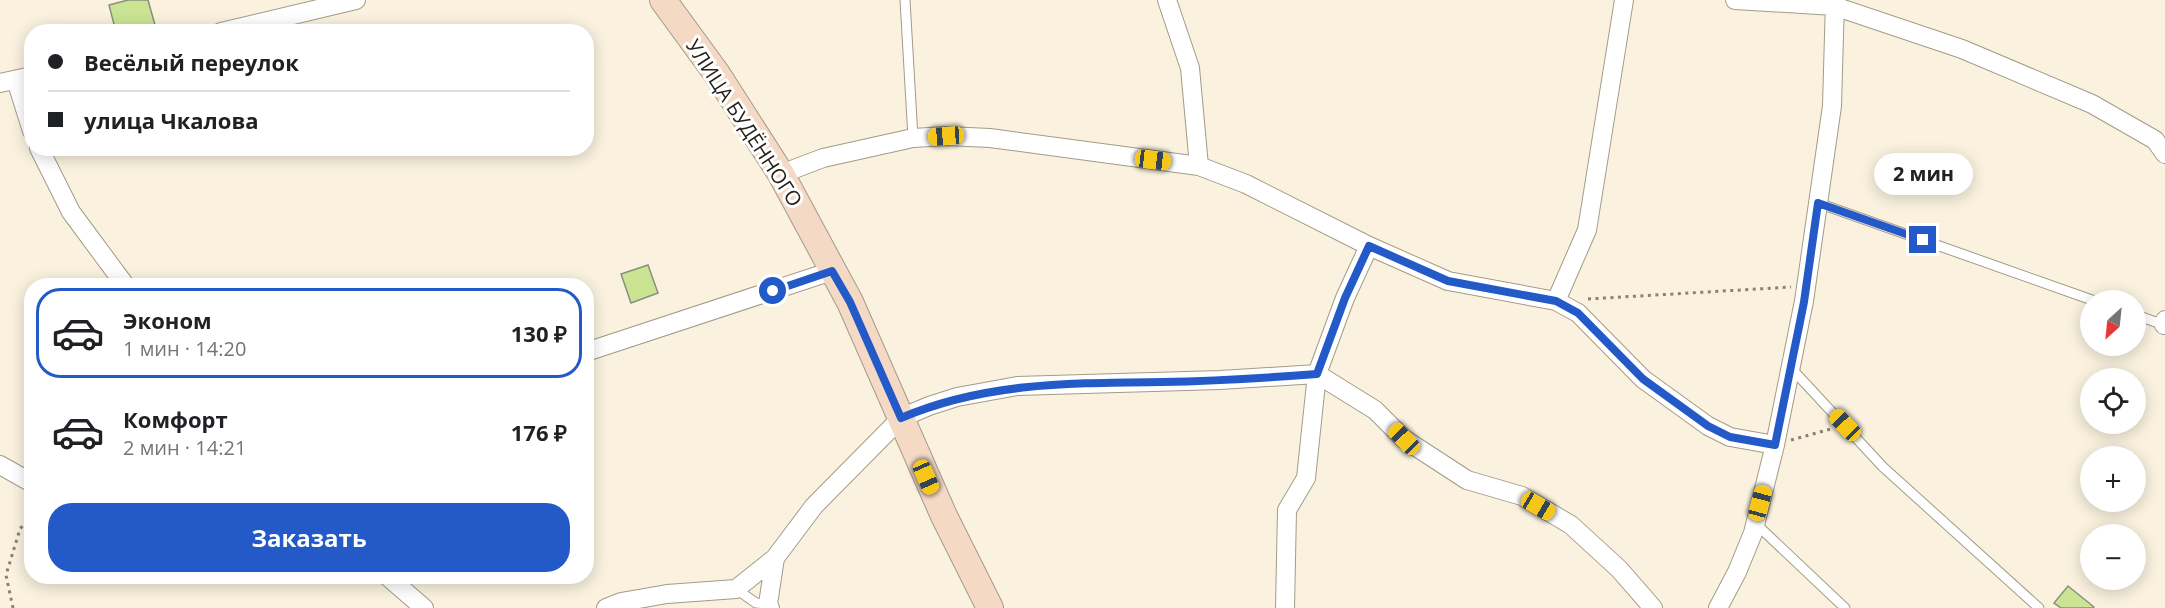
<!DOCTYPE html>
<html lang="ru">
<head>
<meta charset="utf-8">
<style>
  :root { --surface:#fff; --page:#f6f6f6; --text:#202124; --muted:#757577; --line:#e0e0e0; --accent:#235ac7 }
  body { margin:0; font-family:"Open Sans",sans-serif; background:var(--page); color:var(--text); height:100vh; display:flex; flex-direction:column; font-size:22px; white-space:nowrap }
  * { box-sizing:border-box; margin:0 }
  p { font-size:20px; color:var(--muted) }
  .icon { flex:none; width:33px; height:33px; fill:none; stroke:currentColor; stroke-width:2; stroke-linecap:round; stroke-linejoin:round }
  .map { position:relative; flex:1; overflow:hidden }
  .details { position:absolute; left:24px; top:278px; width:570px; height:306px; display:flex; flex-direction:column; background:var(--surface); border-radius:24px; box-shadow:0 3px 15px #0003 }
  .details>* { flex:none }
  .guide { position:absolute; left:24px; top:24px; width:570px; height:132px; border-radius:24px; box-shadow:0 3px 15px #0003; display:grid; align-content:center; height:132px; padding:0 24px; background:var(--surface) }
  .needle { width:39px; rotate:207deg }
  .fabs { position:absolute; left:2080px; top:290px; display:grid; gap:12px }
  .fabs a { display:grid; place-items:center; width:66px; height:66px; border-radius:50%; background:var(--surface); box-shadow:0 3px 15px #0003; font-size:30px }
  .end { position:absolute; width:27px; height:27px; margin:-14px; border:8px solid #235ac7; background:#fff; box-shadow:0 0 0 3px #fff }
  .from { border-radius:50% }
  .bubble { position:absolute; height:42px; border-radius:21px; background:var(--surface); box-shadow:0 3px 15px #0003; font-size:20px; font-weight:700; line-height:42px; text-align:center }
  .car { position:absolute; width:18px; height:36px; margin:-18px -9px; border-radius:8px; box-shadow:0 0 4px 2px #0007; background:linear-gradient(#f5c518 24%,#345 0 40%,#f5c518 0 76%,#345 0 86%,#f5c518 0) }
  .guide b { display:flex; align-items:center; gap:21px; height:57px; font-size:22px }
  .guide b+b { border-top:2px solid var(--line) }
  .guide i { width:15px; height:15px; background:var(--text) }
  ul { padding:10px 0 0; list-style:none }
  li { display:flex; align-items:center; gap:18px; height:90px; margin:0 12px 9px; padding:0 12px; border:3px solid transparent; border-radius:24px }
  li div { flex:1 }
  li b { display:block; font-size:22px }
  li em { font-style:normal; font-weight:700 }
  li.active { border-color:var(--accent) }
  li>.icon { width:54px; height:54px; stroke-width:1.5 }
  .cta { display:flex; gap:12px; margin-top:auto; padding:12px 24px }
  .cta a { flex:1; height:69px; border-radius:24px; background:var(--accent); color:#fff; font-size:24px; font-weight:700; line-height:69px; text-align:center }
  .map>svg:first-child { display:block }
  .building { fill:#cae493; stroke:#898f7e; stroke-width:1.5 }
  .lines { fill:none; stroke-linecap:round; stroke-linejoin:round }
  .lane-casing { stroke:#a29b89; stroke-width:11 }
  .street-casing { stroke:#a29b89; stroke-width:20 }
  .secondary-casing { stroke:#a29b89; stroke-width:28 }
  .path { stroke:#888276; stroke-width:3; stroke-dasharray:3 4.5; stroke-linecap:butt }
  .lane { stroke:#fff; stroke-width:9 }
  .street { stroke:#fff; stroke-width:18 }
  .secondary { stroke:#f4d9c5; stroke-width:26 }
  .route { stroke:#235ac7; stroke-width:8 }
  .labels { text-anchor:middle; stroke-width:6; stroke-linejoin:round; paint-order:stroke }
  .street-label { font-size:20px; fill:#24211a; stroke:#fff }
</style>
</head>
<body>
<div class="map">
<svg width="2165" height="608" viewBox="0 0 2165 608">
  <rect width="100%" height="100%" fill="#faf2df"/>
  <!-- building -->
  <path class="building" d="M128,0H148L155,25L133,32H116L109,5Z
    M648,265L658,293L631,303L621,274Z
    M2068,586L2094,607L2093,608H2061L2054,603Z"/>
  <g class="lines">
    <!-- lane casing -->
    <g class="lane-casing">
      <path id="lane" d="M905,0L913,138
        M1818,203L2092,300
        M2136,315L2164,325
        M1791,368L1883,467L2039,608
        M1755,523L1845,608
        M736,589L756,603L768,604"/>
    </g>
    <!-- street casing -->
    <g class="street-casing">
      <path id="street" d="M1167,0L1190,68L1199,166
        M1735,0L1834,6L1962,49L2092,104L2155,140L2165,154
        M221,32L356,0
        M16,80L32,131
        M0,83L32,76
        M39,148L71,212L125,285
        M781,174L823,158L913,138L946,136L990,138L1199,166L1246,184L1369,246L1448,281L1556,301L1578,313L1643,379L1708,426L1730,437L1775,445
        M1556,301L1587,230L1624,0
        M2164,325L2165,320
        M586,352L832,271
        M0,465L32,483
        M387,576L424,608
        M606,608L621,602L667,594L736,589L775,558L814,506L901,418L929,406L957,397L1017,386L1220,380L1317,374L1375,410L1404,439L1467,480L1522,496L1571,525L1619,569L1653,608
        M770,608L768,604L775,558
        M1285,608L1287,510L1306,478L1317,374L1345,298L1369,246
        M1718,608L1737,572L1753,533L1775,445L1804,301L1832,106L1835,0"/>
    </g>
    <!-- secondary casing -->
    <g class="secondary-casing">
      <path id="secondary" d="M663,0L717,74L781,174L850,302L944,516L990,608"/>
    </g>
    <!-- path -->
    <path class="path" d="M1588,299L1791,287
      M1791,440L1831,429
      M13,608L6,575L20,529L32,514"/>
    <!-- lane -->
    <use href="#lane" class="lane"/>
    <!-- street -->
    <use href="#street" class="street"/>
    <!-- secondary -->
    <use href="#secondary" class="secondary"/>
  </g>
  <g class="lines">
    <!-- route -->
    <path class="route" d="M773,291L832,271L850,302L901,418C985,382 1072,383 1162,382C1213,381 1265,378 1317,374L1345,298L1369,246L1448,281L1556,301L1578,313L1643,379L1708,426L1730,437L1775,445L1804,302L1818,203L1923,240"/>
  </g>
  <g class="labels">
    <!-- street labels -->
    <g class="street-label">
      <text transform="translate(744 123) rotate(57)" y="7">УЛИЦА БУДЁННОГО</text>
    </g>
  </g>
</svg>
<div class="fabs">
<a><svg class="needle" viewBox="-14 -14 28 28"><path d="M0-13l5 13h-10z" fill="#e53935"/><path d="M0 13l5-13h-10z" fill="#757577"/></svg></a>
<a><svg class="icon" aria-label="locate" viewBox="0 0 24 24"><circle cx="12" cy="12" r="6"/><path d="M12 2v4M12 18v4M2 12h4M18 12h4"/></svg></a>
<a>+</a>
<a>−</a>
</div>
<i class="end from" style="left:773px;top:291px"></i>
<i class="end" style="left:1923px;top:240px"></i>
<div class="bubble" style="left:1874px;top:153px;width:99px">2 мин</div>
<i class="car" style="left:946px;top:136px;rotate:266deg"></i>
<i class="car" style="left:1153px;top:160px;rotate:97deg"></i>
<i class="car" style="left:1845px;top:425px;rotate:316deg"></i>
<i class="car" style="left:1404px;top:439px;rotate:316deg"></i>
<i class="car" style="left:926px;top:477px;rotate:156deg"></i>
<i class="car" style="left:1760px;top:503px;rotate:15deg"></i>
<i class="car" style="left:1538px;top:506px;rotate:120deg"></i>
<div class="guide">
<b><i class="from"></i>Весёлый переулок</b>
<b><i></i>улица Чкалова</b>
</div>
<section class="details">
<ul>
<li class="active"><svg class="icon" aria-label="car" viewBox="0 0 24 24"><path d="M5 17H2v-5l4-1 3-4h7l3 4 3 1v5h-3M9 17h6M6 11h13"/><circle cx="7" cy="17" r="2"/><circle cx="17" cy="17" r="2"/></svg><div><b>Эконом</b><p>1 мин · 14:20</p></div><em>130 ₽</em></li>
<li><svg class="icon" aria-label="car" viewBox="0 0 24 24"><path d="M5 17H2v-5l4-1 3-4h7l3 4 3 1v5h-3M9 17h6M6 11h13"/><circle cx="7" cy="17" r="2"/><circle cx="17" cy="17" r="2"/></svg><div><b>Комфорт</b><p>2 мин · 14:21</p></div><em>176 ₽</em></li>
</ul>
<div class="cta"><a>Заказать</a></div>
</section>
</div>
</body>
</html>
